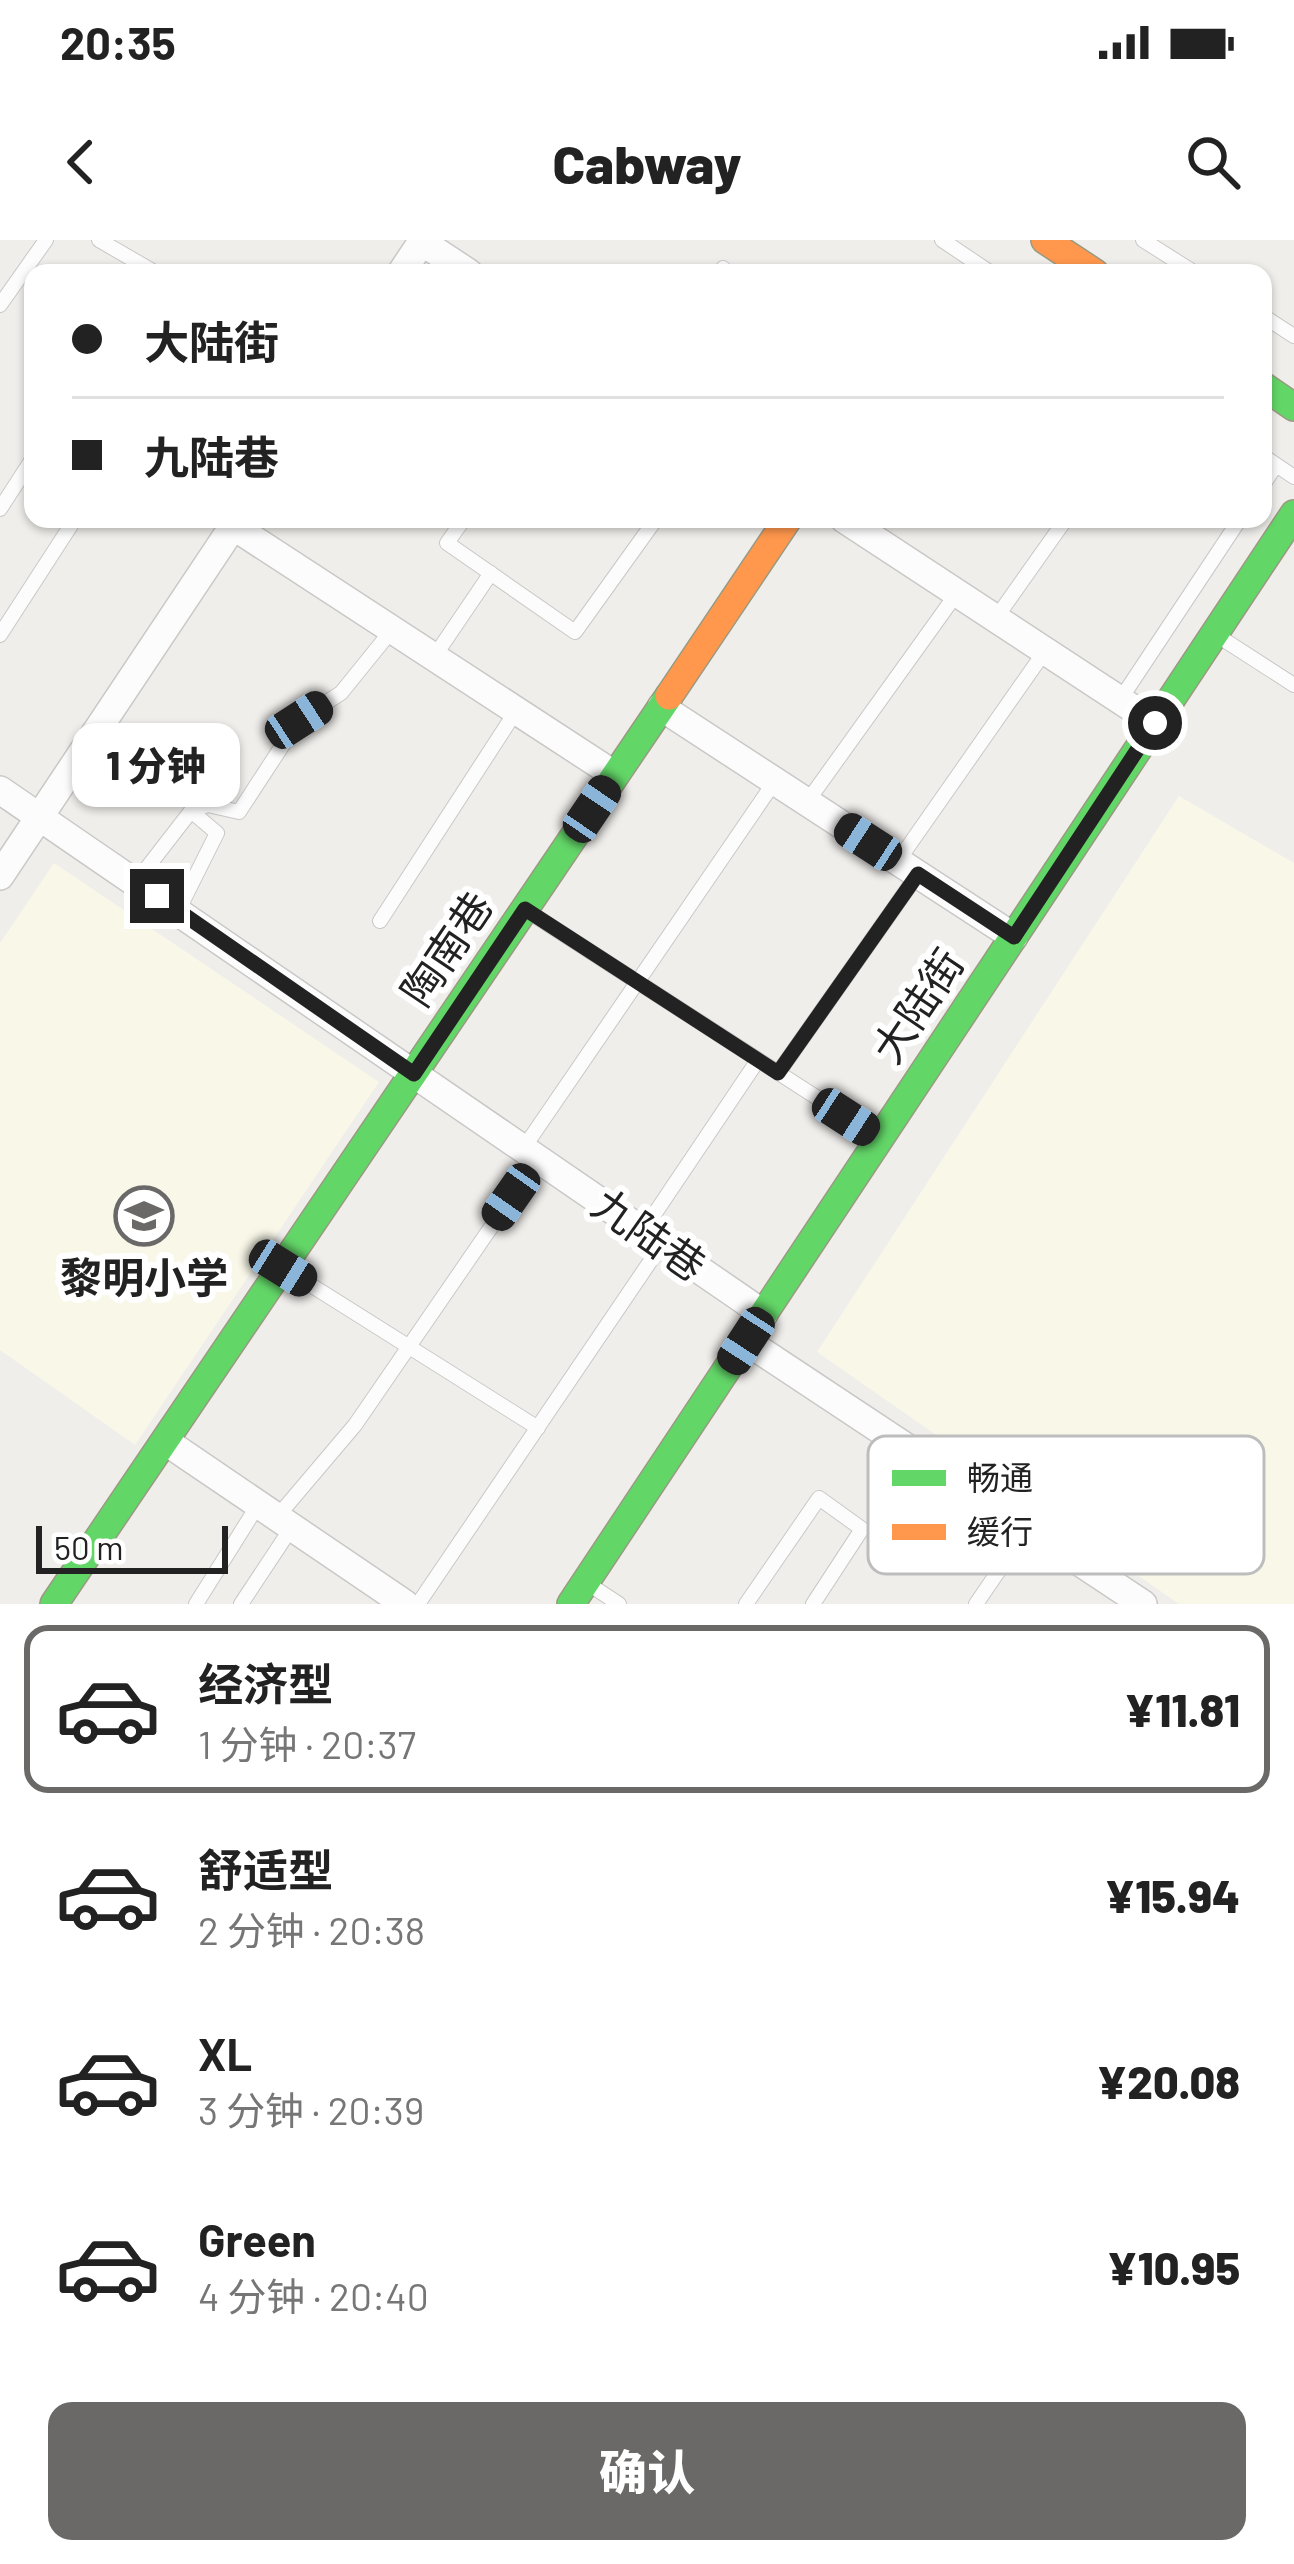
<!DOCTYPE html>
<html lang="zh">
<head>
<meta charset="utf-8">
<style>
  :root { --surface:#fff; --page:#f2f2f2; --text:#222; --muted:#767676; --line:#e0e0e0; --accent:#6a6968 }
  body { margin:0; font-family:Barlow,"Noto Sans SC",sans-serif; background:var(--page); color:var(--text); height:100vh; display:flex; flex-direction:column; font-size:45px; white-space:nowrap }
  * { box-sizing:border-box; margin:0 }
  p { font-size:39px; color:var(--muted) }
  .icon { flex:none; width:66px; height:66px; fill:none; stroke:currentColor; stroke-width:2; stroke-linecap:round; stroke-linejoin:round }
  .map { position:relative; height:1364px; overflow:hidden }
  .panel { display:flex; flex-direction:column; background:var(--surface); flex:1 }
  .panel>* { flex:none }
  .top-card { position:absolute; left:24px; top:24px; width:1248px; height:264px; border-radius:24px; box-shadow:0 3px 9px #0004; display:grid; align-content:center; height:264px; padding:0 48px; background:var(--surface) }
  .scale { position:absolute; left:36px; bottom:30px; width:192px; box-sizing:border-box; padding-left:12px; border:6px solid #222; border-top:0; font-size:33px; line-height:42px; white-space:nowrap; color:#222; -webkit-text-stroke:9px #fff; paint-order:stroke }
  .end { position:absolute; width:54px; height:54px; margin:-27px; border:15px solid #222; background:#fff; box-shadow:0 0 0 6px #fff }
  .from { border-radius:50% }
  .bubble { position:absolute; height:84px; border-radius:24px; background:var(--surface); box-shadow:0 3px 9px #0004; font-size:39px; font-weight:800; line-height:84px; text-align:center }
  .car { position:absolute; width:36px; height:72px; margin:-36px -18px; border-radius:15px; box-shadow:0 0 9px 3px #0007; background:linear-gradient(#222 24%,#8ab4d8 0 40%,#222 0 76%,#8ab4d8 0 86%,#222 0) }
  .top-card b { display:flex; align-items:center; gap:42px; height:114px; font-size:45px }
  .top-card b+b { border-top:3px solid var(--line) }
  .top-card i { width:30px; height:30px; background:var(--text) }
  ul { padding:21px 0 0; list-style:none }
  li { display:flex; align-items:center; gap:36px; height:168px; margin:0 24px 18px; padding:0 24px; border:6px solid transparent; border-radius:24px }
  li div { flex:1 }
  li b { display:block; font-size:45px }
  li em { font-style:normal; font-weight:800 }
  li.active { border-color:var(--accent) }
  li>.icon { width:108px; height:108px; stroke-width:1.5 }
  .action { display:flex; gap:24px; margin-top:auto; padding:24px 48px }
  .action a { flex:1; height:138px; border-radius:24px; background:var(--accent); color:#fff; font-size:48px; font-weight:800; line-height:138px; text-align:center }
  .status { display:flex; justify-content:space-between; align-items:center; height:84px; padding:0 60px; background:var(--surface); direction:ltr }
  .status svg { height:33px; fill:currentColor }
  header { display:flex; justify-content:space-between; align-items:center; height:156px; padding:0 48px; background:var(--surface); font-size:54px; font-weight:800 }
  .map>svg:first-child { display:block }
  .education { fill:#f8f7e8 }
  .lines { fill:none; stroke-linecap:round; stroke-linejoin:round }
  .lane-casing { stroke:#c9c8c7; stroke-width:16 }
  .street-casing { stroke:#c9c8c7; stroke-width:30 }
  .fast-casing { stroke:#999a82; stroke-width:30 }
  .slow-casing { stroke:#999a82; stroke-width:30 }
  .lane { stroke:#fdfcfc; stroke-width:14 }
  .street { stroke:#fdfcfc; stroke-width:27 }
  .fast { stroke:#63d668; stroke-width:27 }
  .slow { stroke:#ff974d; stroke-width:27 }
  .route { stroke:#222; stroke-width:15 }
  .labels { text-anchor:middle; stroke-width:12; stroke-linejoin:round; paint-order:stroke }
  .street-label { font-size:42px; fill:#222; stroke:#fff }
  .poi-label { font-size:42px; font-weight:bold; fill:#222; stroke:#fff }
  .key { fill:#fff; stroke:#bdbdbd; stroke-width:3 }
  .key-label { font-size:33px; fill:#222 }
</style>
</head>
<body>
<div class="status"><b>20:35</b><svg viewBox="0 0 49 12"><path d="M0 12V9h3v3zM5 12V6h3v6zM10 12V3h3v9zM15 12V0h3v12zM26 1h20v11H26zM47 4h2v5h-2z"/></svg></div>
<header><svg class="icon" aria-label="back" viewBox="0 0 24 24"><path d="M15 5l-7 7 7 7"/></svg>Cabway<svg class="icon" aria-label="search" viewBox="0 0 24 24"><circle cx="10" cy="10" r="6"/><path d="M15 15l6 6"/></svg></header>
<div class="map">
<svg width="1294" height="1364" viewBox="0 0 1294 1364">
  <rect width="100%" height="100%" fill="#f0eeeb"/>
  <!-- education -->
  <path class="education" d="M1179,556L1294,623V1364H1179L817,1112Z
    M54,623L379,842L135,1205L0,1110V703Z"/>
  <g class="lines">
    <!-- lane casing -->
    <g class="lane-casing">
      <path id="lane" d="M99,0L156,33
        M942,0L991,33
        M1143,0L1195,33
        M720,33L723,28
        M0,65L46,0
        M1263,76L1294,96
        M1263,216L1294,237
        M1263,245L1276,225
        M0,269L33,218
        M464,279L447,303L575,392L656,279
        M996,378L1066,279
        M0,395L75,279
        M1218,396L1294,445
        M434,417L491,333
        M1120,460L1240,279
        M807,562L957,353
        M898,621L1045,411
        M136,642L191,571L208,565L239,572L299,480L341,453L392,390
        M178,671L217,593L191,571
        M529,672L878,897
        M380,681L516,471
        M778,833L918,634
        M523,909L775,541
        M643,991L758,820
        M287,1030L538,1188
        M277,1277L355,1185L538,919
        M590,1345L619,1364
        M196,1364L258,1265
        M241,1364L292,1287
        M418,1364L662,1004
        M746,1364L819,1258L862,1289L813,1364
        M976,1364L1028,1288"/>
    </g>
    <!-- street casing -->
    <g class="street-casing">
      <path id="street" d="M422,2L469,33
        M401,33L423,0
        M844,279L1155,483
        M233,286L615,535
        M661,467L1014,697
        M0,550L764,1074
        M0,636L238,279
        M746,1101L1143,1364
        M165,1201L405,1364"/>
    </g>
    <!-- fast casing -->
    <g class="fast-casing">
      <path id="fast" d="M1263,146L1294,167
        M54,1364L669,456
        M571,1364L1294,274"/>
    </g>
    <!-- slow casing -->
    <g class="slow-casing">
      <path id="slow" d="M1045,0L1095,33
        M669,456L788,279"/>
    </g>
    <!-- lane -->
    <use href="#lane" class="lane"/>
    <!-- street -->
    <use href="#street" class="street"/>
    <!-- fast -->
    <use href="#fast" class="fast"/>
    <!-- slow -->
    <use href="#slow" class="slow"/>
  </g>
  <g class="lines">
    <!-- route -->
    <path class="route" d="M157,656L414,834L525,669L778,833L918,634L1014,697L1155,483"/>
  </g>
  <!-- icons -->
  <defs>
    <g id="school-ring" transform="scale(3)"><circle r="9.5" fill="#fff" stroke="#6a6968" stroke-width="1.5"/><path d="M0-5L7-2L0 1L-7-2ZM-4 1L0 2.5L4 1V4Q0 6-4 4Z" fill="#6a6968"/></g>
  </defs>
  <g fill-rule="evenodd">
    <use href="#school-ring" x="144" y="976"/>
  </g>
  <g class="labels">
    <!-- street labels -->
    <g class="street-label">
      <text transform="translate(447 709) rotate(-56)" y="15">陶南巷</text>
      <text transform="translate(918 766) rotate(-56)" y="15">大陆街</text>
      <text transform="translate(649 995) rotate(35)" y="15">九陆巷</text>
    </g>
    <!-- poi labels -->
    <g class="poi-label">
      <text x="144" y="1053">黎明小学</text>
    </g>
  </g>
  <!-- legend -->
  <rect x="868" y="1196" width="396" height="138" rx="18" class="key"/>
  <rect x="892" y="1230" width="54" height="16" fill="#63d668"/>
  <rect x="892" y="1284" width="54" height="16" fill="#ff974d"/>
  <g class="key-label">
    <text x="967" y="1250">畅通</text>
    <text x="967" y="1304">缓行</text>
  </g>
</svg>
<div class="scale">50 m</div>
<i class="end from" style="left:1155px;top:483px"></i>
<i class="end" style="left:157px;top:656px"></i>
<div class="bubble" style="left:72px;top:483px;width:168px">1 分钟</div>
<i class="car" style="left:299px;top:480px;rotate:57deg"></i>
<i class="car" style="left:592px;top:569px;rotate:34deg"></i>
<i class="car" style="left:868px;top:602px;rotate:303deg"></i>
<i class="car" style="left:846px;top:877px;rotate:123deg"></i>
<i class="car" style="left:511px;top:957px;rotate:215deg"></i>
<i class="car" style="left:283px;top:1028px;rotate:122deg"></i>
<i class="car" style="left:746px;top:1101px;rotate:213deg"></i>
<div class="top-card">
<b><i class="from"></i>大陆街</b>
<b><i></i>九陆巷</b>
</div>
</div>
<section class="panel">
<ul>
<li class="active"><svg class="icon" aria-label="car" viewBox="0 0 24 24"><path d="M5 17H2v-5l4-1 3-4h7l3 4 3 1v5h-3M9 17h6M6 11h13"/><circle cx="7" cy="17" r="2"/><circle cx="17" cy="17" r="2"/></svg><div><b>经济型</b><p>1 分钟 · 20:37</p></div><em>¥11.81</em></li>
<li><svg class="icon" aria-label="car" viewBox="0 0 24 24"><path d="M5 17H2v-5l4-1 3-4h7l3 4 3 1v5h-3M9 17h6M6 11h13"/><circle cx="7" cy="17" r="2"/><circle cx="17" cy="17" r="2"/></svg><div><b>舒适型</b><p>2 分钟 · 20:38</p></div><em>¥15.94</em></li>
<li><svg class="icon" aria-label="car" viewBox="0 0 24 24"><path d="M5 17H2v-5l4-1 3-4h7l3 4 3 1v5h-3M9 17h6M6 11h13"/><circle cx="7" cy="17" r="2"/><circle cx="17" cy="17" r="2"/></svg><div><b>XL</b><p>3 分钟 · 20:39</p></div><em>¥20.08</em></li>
<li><svg class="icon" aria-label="car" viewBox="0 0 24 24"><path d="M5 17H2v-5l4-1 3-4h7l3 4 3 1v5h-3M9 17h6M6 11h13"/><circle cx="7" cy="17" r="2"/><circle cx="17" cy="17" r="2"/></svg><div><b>Green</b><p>4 分钟 · 20:40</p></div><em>¥10.95</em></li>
</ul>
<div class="action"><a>确认</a></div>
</section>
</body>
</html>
